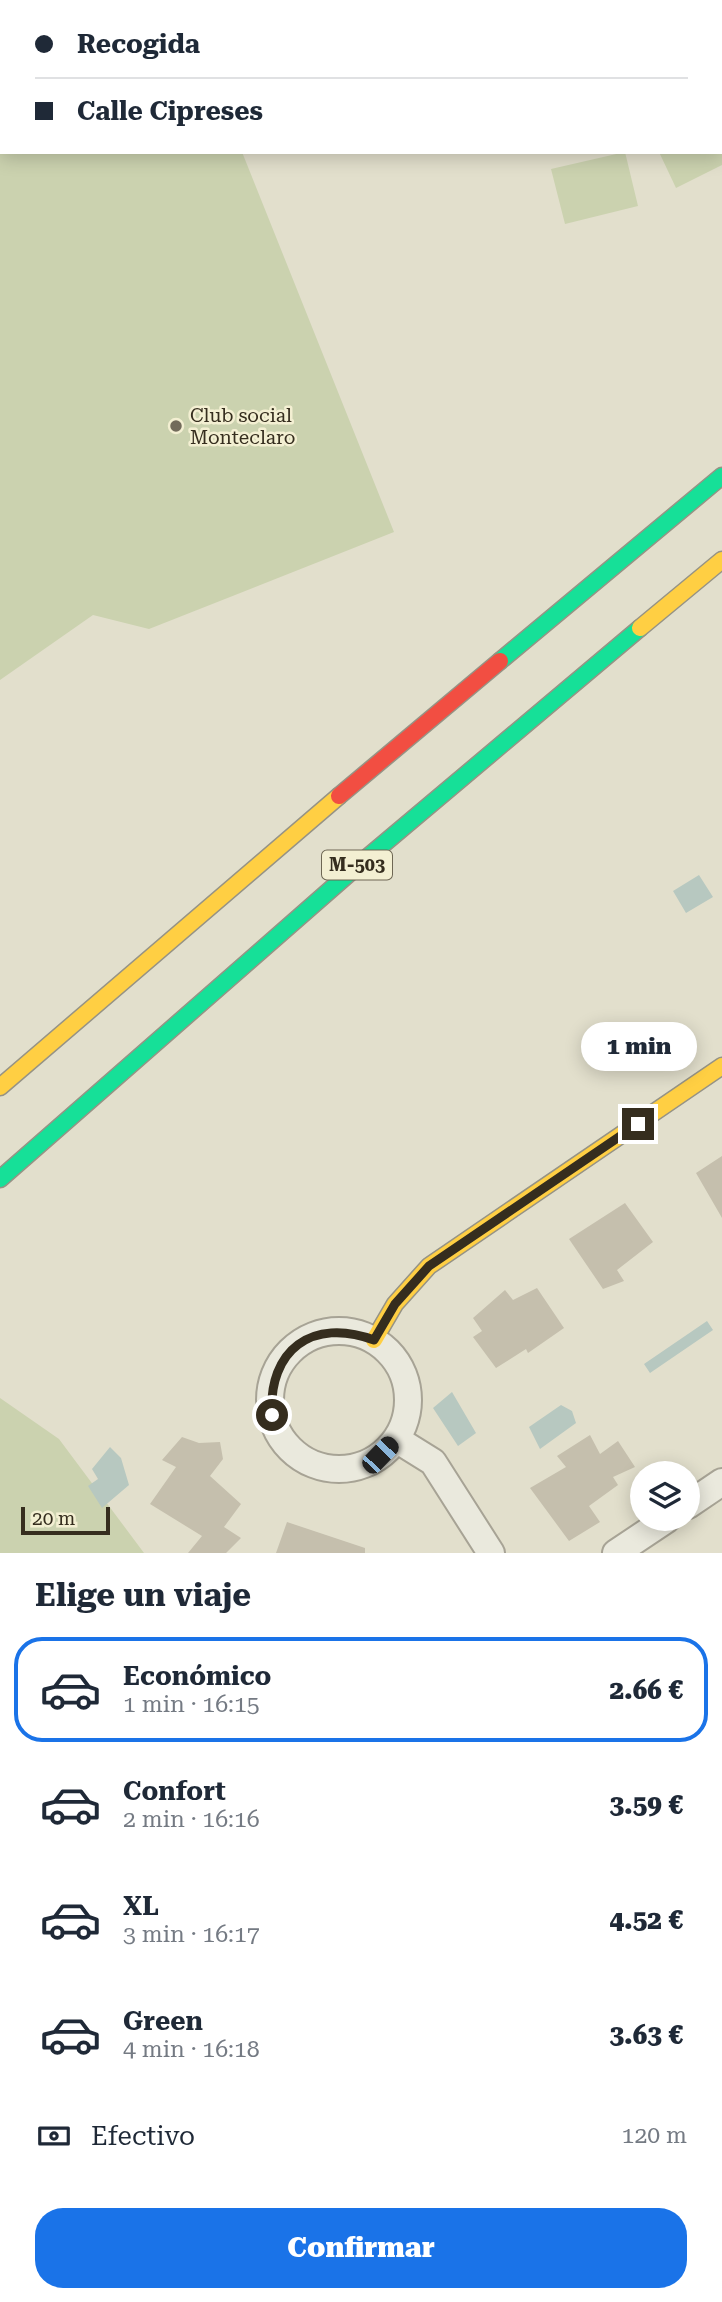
<!DOCTYPE html>
<html lang="es">
<head>
<meta charset="utf-8">
<style>
  :root { --surface:#fff; --page:#f2f2f3; --text:#1f2937; --muted:#747a83; --line:#e0e1e3; --accent:#1a73e8 }
  body { margin:0; font-family:"Roboto Serif",serif; background:var(--page); color:var(--text); height:100vh; display:flex; flex-direction:column; font-size:26px; white-space:nowrap }
  * { box-sizing:border-box; margin:0 }
  p { font-size:23px; color:var(--muted) }
  .icon { flex:none; width:38px; height:38px; fill:none; stroke:currentColor; stroke-width:2; stroke-linecap:round; stroke-linejoin:round }
  .map { position:relative; height:1553px; overflow:hidden }
  .panel { display:flex; flex-direction:column; background:var(--surface); flex:1 }
  .panel>* { flex:none }
  .top-card { position:absolute; left:0px; top:0px; width:723px; height:154px; box-shadow:0 4px 18px #0003; display:grid; align-content:center; height:154px; padding:0 35px; background:var(--surface) }
  .controls { position:absolute; left:630px; top:1461px; display:grid; gap:14px }
  .controls a { display:grid; place-items:center; width:70px; height:70px; border-radius:50%; background:var(--surface); box-shadow:0 4px 18px #0003; font-size:35px }
  .scale { position:absolute; left:21px; bottom:18px; width:89px; box-sizing:border-box; padding-left:7px; border:4px solid #352d1e; border-top:0; font-size:19px; line-height:24px; white-space:nowrap; color:#352d1e; -webkit-text-stroke:5px #f3efd2; paint-order:stroke }
  .end { position:absolute; width:32px; height:32px; margin:-16px; border:9px solid #352d1e; background:#fff; box-shadow:0 0 0 4px #fff }
  .from { border-radius:50% }
  .bubble { position:absolute; height:49px; border-radius:24px; background:var(--surface); box-shadow:0 4px 18px #0003; font-size:23px; font-weight:800; line-height:49px; text-align:center }
  .car { position:absolute; width:21px; height:42px; margin:-21px -10px; border-radius:9px; box-shadow:0 0 5px 2px #0007; background:linear-gradient(#222 24%,#8ab4d8 0 40%,#222 0 76%,#8ab4d8 0 86%,#222 0) }
  .top-card b { display:flex; align-items:center; gap:24px; height:66px; font-size:26px }
  .top-card b+b { border-top:2px solid var(--line) }
  .top-card i { width:18px; height:18px; background:var(--text) }
  ul { padding:0; list-style:none }
  li { display:flex; align-items:center; gap:21px; height:105px; margin:0 14px 10px; padding:0 21px; border:4px solid transparent; border-radius:28px }
  li div { flex:1 }
  li b { display:block; font-size:26px }
  li em { font-style:normal; font-weight:800 }
  li.current { border-color:var(--accent) }
  li>.icon { width:63px; height:63px; stroke-width:1.5 }
  h2 { padding:0 35px; font-size:32px; line-height:84px }
  .pay { display:flex; align-items:center; gap:18px; height:77px; padding:0 35px; font-size:26px }
  .pay p { margin-inline-start:auto }
  .cta { display:flex; gap:14px; margin-top:auto; padding:14px 35px }
  .cta a { flex:1; height:80px; border-radius:28px; background:var(--accent); color:#fff; font-size:28px; font-weight:800; line-height:80px; text-align:center }
  .map>svg:first-child { display:block }
  .green { fill:#cbd2af }
  .water { fill:#b7c8c0 }
  .building { fill:#c5bfad }
  .lines { fill:none; stroke-linecap:round; stroke-linejoin:round }
  .lane-casing { stroke:#a7a395; stroke-width:18 }
  .street-casing { stroke:#a7a395; stroke-width:30 }
  .fast-casing { stroke:#969385; stroke-width:19 }
  .slow-casing { stroke:#969385; stroke-width:19 }
  .jam-casing { stroke:#969385; stroke-width:19 }
  .lane { stroke:#eae9dd; stroke-width:14 }
  .street { stroke:#eae9dd; stroke-width:26 }
  .fast { stroke:#16e098; stroke-width:16 }
  .slow { stroke:#ffcf43; stroke-width:16 }
  .jam { stroke:#f24e42; stroke-width:16 }
  .route { stroke:#352d1e; stroke-width:9 }
  .poi-dot { fill:#726b5b; stroke:#f3efd2; stroke-width:2.5 }
  .labels { text-anchor:middle; stroke-width:5; stroke-linejoin:round; paint-order:stroke }
  .shield { fill:#f3efd2; stroke:#6e6754; stroke-width:2 }
  .shield-label { font-size:18px; font-weight:bold; fill:#352d1e }
  .poi-label { font-size:19px; fill:#352d1e; stroke:#f3efd2; text-anchor:start }
</style>
</head>
<body>
<div class="map">
<svg width="722" height="1553" viewBox="0 0 722 1553">
  <rect width="100%" height="100%" fill="#e2dfcc"/>
  <!-- green -->
  <path class="green" d="M0,8L2,152H242L394,532L149,629L93,615L0,680Z
    M722,114V165L676,188L659,152H721Z
    M625,152L638,206L565,224L551,169Z
    M0,1398L59,1439L144,1553H0Z"/>
  <!-- water -->
  <path class="water" d="M699,875L713,897L686,913L673,891Z
    M707,1321L713,1330L650,1373L644,1364Z
    M452,1392L476,1433L458,1446L433,1408Z
    M561,1405L572,1411L576,1423L540,1449L529,1427Z
    M110,1447L121,1458L129,1485L102,1508L88,1486L98,1479L92,1469Z"/>
  <!-- building -->
  <path class="building" d="M722,1156V1218L696,1173Z
    M625,1203L653,1242L617,1270L624,1281L603,1289L569,1239Z
    M537,1288L564,1328L528,1353L526,1349L496,1368L473,1337L482,1331L473,1318L505,1290L513,1300Z
    M590,1435L600,1454L618,1441L635,1467L613,1477L618,1485L589,1506L600,1522L569,1541L530,1488L566,1467L557,1456Z
    M182,1437L199,1443L220,1442L223,1459L210,1476L241,1504L224,1527L241,1538L226,1553H188L202,1536L150,1504L176,1467L162,1460Z
    M287,1522L365,1548V1553H276Z"/>
  <g class="lines">
    <!-- lane casing -->
    <g class="lane-casing">
      <path id="lane" d="M158,0V2"/>
    </g>
    <!-- street casing -->
    <g class="street-casing">
      <path id="street" d="M270 1400a69 69 0 1 1 138 0a69 69 0 1 1-138 0Z
        M396,1439L433,1462L491,1553
        M688,1505L722,1482
        M616,1553L667,1519"/>
    </g>
    <!-- fast casing -->
    <g class="fast-casing">
      <path id="fast" d="M500,661L722,476
        M0,1179L362,862L640,628"/>
    </g>
    <!-- slow casing -->
    <g class="slow-casing">
      <path id="slow" d="M640,628L722,560
        M0,1087L339,796
        M374,1340L395,1304L429,1266L722,1066"/>
    </g>
    <!-- jam casing -->
    <g class="jam-casing">
      <path id="jam" d="M339,796L500,661"/>
    </g>
    <!-- lane -->
    <use href="#lane" class="lane"/>
    <!-- street -->
    <use href="#street" class="street"/>
    <!-- fast -->
    <use href="#fast" class="fast"/>
    <!-- slow -->
    <use href="#slow" class="slow"/>
    <!-- jam -->
    <use href="#jam" class="jam"/>
  </g>
  <g class="lines">
    <!-- route -->
    <path class="route" d="M272,1415C268,1350 312,1317 374,1340L395,1304L429,1266L638,1124"/>
  </g>
  <!-- markers -->
  <circle class="poi-dot" cx="176" cy="426" r="7"/>
  <g class="labels">
    <!-- shield labels -->
    <rect class="shield" x="322" y="850.5" width="70" height="29" rx="5"/>
    <g class="shield-label">
      <text x="357" y="871">M-503</text>
    </g>
    <!-- poi labels -->
    <g class="poi-label">
      <text x="190" y="422">Club social<tspan x="190" dy="22">Monteclaro</tspan></text>
    </g>
  </g>
</svg>
<div class="controls">
<a><svg class="icon" aria-label="layers" viewBox="0 0 24 24"><path d="M12 4l9 5-9 5-9-5zM3 14l9 5 9-5"/></svg></a>
</div>
<div class="scale">20 m</div>
<i class="end from" style="left:272px;top:1415px"></i>
<i class="end" style="left:638px;top:1124px"></i>
<div class="bubble" style="left:581px;top:1022px;width:116px">1 min</div>
<i class="car" style="left:380px;top:1455px;rotate:44deg"></i>
<div class="top-card">
<b><i class="from"></i>Recogida</b>
<b><i></i>Calle Cipreses</b>
</div>
</div>
<section class="panel">
<h2>Elige un viaje</h2>
<ul>
<li class="current"><svg class="icon" aria-label="car" viewBox="0 0 24 24"><path d="M5 17H2v-5l4-1 3-4h7l3 4 3 1v5h-3M9 17h6M6 11h13"/><circle cx="7" cy="17" r="2"/><circle cx="17" cy="17" r="2"/></svg><div><b>Económico</b><p>1 min · 16:15</p></div><em>2.66 €</em></li>
<li><svg class="icon" aria-label="car" viewBox="0 0 24 24"><path d="M5 17H2v-5l4-1 3-4h7l3 4 3 1v5h-3M9 17h6M6 11h13"/><circle cx="7" cy="17" r="2"/><circle cx="17" cy="17" r="2"/></svg><div><b>Confort</b><p>2 min · 16:16</p></div><em>3.59 €</em></li>
<li><svg class="icon" aria-label="car" viewBox="0 0 24 24"><path d="M5 17H2v-5l4-1 3-4h7l3 4 3 1v5h-3M9 17h6M6 11h13"/><circle cx="7" cy="17" r="2"/><circle cx="17" cy="17" r="2"/></svg><div><b>XL</b><p>3 min · 16:17</p></div><em>4.52 €</em></li>
<li><svg class="icon" aria-label="car" viewBox="0 0 24 24"><path d="M5 17H2v-5l4-1 3-4h7l3 4 3 1v5h-3M9 17h6M6 11h13"/><circle cx="7" cy="17" r="2"/><circle cx="17" cy="17" r="2"/></svg><div><b>Green</b><p>4 min · 16:18</p></div><em>3.63 €</em></li>
</ul>
<div class="pay"><svg class="icon" aria-label="cash" viewBox="0 0 24 24"><path d="M3 7h18v10H3z"/><circle cx="12" cy="12" r="2"/></svg>Efectivo<p>120 m</p></div>
<div class="cta"><a>Confirmar</a></div>
</section>
</body>
</html>
